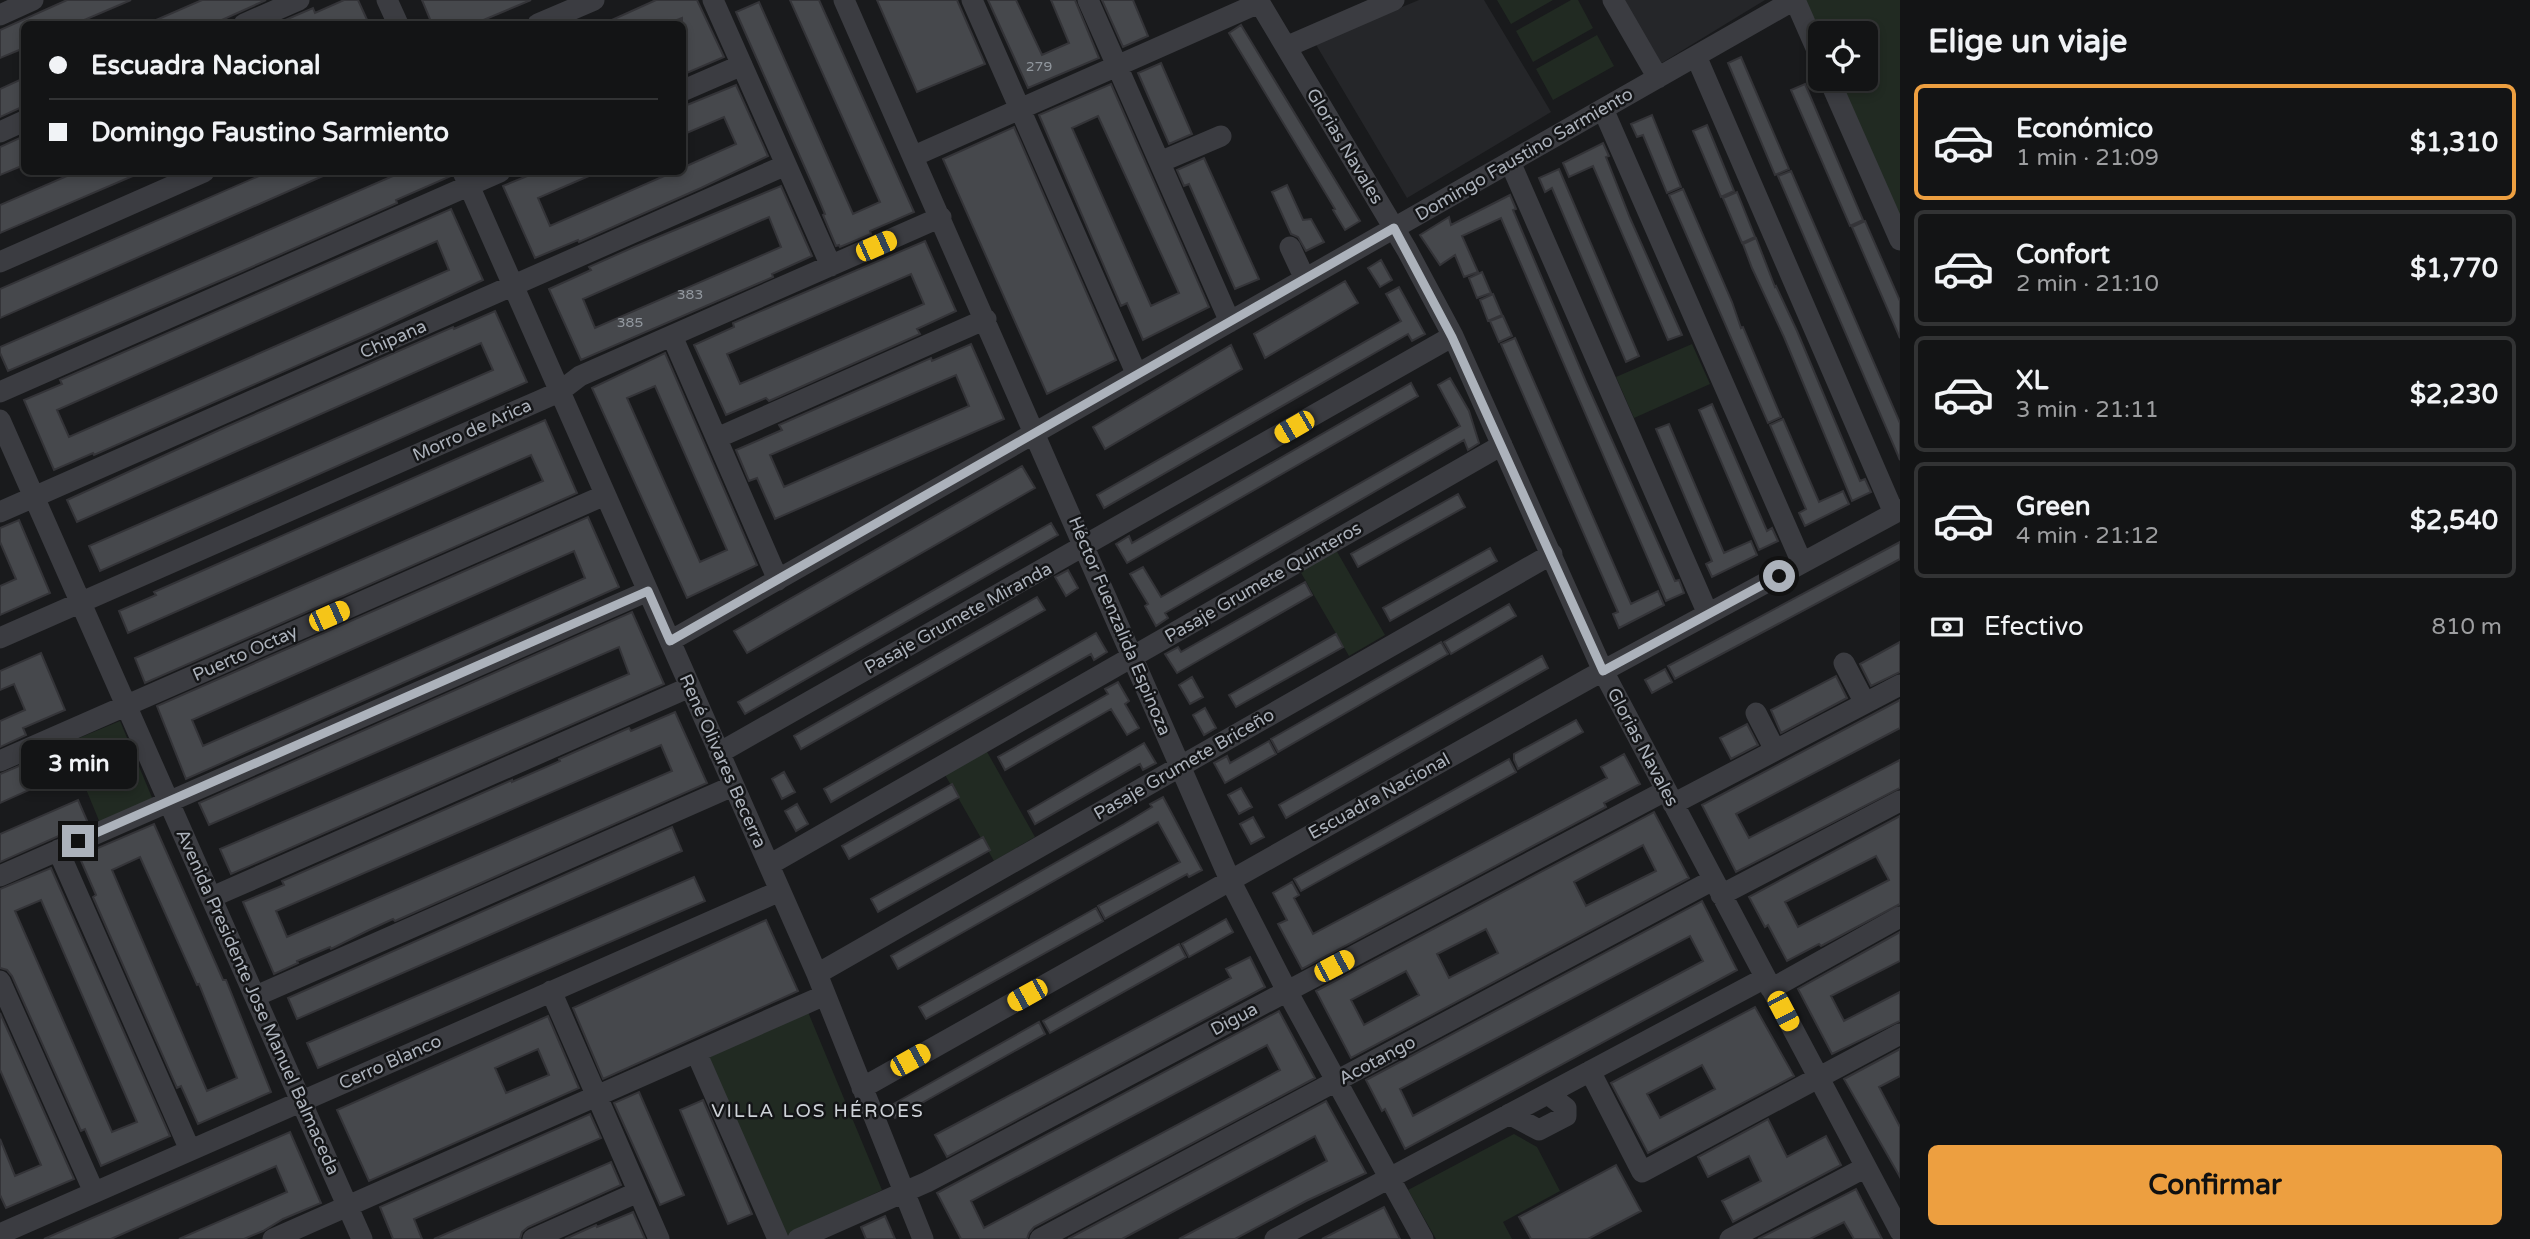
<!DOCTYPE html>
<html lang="es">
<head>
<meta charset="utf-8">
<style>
  :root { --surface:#131415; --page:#202122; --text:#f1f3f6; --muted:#9d9ea0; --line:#323334; --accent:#ed9f40 }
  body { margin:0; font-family:"Varela Round",sans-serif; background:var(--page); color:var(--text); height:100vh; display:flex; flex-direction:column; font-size:26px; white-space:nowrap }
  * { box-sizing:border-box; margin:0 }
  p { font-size:23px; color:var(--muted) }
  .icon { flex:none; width:38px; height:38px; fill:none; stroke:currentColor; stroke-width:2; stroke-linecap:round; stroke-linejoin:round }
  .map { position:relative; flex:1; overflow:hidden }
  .sheet { display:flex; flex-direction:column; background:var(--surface); width:630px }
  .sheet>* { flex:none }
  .hud { position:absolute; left:21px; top:21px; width:665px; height:154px; border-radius:10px; box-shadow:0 4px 10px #0003,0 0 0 2px var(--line); display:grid; align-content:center; height:154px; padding:0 28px; background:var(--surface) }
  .fabs { position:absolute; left:1808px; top:21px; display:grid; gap:14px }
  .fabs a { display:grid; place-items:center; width:70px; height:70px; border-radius:10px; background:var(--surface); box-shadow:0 4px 10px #0003,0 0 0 2px var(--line); font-size:35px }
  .end { position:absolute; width:32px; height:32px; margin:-16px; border:9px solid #acb2bb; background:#111; box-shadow:0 0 0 4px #111 }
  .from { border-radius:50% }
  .bubble { position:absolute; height:49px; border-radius:10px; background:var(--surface); box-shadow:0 4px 10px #0003,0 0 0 2px var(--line); font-size:23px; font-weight:800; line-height:49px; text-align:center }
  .car { position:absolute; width:21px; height:42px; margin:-21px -10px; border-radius:9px; box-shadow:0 0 5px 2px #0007; background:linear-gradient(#f5c518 24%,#345 0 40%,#f5c518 0 76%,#345 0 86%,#f5c518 0) }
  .hud b { display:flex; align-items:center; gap:24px; height:66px; font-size:26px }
  .hud b+b { border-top:2px solid var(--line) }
  .hud i { width:18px; height:18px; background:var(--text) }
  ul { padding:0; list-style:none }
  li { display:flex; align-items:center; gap:21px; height:116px; margin:0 14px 10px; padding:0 14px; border:4px solid var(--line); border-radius:10px }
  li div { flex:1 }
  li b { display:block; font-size:26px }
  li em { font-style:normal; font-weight:800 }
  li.on { border-color:var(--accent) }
  li>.icon { width:63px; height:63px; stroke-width:1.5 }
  h2 { padding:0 28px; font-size:32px; line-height:84px }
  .pay { display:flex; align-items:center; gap:18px; height:77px; padding:0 28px; font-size:26px }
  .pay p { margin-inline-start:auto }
  .cta { display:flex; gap:14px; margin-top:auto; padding:14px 28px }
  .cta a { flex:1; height:80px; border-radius:10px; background:var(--accent); color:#111; font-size:28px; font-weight:800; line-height:80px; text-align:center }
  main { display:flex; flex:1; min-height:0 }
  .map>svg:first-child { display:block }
  .built { fill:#252629 }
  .green { fill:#212a22 }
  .building { fill:#46484c; stroke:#343438; stroke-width:2; fill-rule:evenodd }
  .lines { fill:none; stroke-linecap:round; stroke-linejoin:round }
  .minor { stroke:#3b3c41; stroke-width:21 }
  .route { stroke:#acb2bb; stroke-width:9 }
  .labels { text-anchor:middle; stroke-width:5; stroke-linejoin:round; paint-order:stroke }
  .number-label { font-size:14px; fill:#92989f }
  .street-label { font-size:18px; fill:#acb2bb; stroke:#141517 }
  .neighbourhood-label { font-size:19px; letter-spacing:2px; fill:#cdd1d7; stroke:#141517 }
</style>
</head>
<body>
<main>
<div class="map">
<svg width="1900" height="1239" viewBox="0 0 1900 1239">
  <rect width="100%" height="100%" fill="#191a1c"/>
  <!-- built -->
  <path class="built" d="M1419,0H1484L1551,112L1407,198L1315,43Z
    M1623,0H1765L1660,64Z"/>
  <!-- green -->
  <path class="green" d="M1497,0H1553L1511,24Z
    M1571,0H1578L1593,28L1533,62L1516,31Z
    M1805,0H1900V217L1839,79H1866V33H1820Z
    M1597,35L1614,66L1553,100L1536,69Z
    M1692,344L1710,384L1634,418L1616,377Z
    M1336,550L1385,635L1349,656L1300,571Z
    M120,721L153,800L100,823L67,743Z
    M986,750L1035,837L994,861L944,773Z
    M808,1012L882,1190L788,1235L780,1233L705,1059Z
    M1514,1134L1537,1147L1560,1191L1503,1222L1512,1239H1436L1408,1190Z"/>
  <!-- building -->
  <path class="building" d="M67,0H131L75,24H24V48L0,58V30Z
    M202,0H266L213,24H147Z
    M344,0H358L369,24H276L313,8L315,13Z
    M422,0H531L474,24H432Z
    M656,0H697L724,57L682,75V18L667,24H603Z
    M790,0H819L914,212L870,231L871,234L840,247L839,245L836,246L823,215L825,214L814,188L736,12L759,2L853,214L880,202Z
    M877,0H957L985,64L917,92Z
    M988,0H1016L1042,55L1069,43L1051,0H1075L1099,58L1028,88Z
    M1102,0H1133L1148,36L1123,47Z
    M1241,25L1360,221L1345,230L1333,210L1335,209L1229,33Z
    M1741,57L1789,169L1775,175L1728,63Z
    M1161,63L1192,134L1169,144L1138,73Z
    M24,78V106L0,117V89Z
    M1111,84L1209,307L1143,340L1127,303L1121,306L1039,115ZM1098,116L1179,293L1151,306L1072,128Z
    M1805,84L1863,220L1850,226L1791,90Z
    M736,85L768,156L701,188L579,242L578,240L535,258L503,186L537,172H598L538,198L550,226L671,173L682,172V168L736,144L724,117L682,135V107Z
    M1652,115L1681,187L1667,193L1643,135L1637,137L1631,124Z
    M1707,125L1734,191L1721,197L1693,131Z
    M1014,127L1116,360L1047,394L943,159Z
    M24,136V165L0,175V147Z
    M1603,143L1609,156L1606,157L1630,218L1682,335L1668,340L1593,166L1569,177L1563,163Z
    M1204,158L1259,279L1235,289L1189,184L1184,186L1177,170Z
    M1559,169L1639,356L1626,362L1552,188L1545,192L1539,178Z
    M1791,171L1900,423V460L1778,176Z
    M76,172H142L0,233V205Z
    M268,172H332L0,318V289Z
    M402,172H450L451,176L396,200L397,203L238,273L8,371L0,353V347Z
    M1287,185L1303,220L1311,219L1324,242L1306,251L1298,237L1291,234L1272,192Z
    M781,186L812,256L772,274L773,277L581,360L549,289L591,270L589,267L634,247ZM769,217L781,247L595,328L583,299Z
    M1683,189L1732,302L1741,328L1743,327L1781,417L1768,423L1669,195Z
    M1737,192L1755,237L1742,243L1723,198Z
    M1510,195L1516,209L1513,210L1586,382L1675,581L1679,580L1684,593L1666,601L1501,218L1462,236L1478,272L1464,277L1455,255L1440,265L1420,235L1449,217L1451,225Z
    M451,209L483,280L371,333L94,455L93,453L54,470L24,400L62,384L60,380ZM437,241L449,270L69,437L57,410Z
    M1865,221L1900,301V338L1852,227Z
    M1756,238L1775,287L1776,286L1797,331L1860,481L1865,479L1871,492L1852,501L1784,337L1752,268L1743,244Z
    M925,241L956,311L917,329L920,334L769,401L766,398L726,415L694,345L734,327L733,323ZM911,274L924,304L740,384L727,354Z
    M1381,260L1392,280L1380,287L1368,268Z
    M1482,272L1491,293L1477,298L1469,278Z
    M1345,281L1358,303L1265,358L1254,334Z
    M1399,287L1425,334L1412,341L1408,334L1104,508L1097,495L1401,321L1386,294Z
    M1493,294L1502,315L1488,321L1480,300Z
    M495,311L527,382L100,571L89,546L493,370L481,343L77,522L67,500L226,427L453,327L454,329Z
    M1503,316L1512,336L1499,342L1490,321Z
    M1515,338L1631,604L1658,591L1664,605L1619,628L1613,614L1618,612L1501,344Z
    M971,344L1004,419L775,519L757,478L749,481L736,450L782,430L779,425L931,358L932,361ZM956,375L969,406L784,487L770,455Z
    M1231,345L1242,369L1105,449L1093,427Z
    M665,353L757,565L687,598L592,388ZM655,386L727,550L700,562L627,398Z
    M1450,378L1469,411L1479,443L1468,450L1464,440L1438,455L1165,613L1168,618L1156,626L1145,606L1148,604L1130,574L1143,567L1161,597L1460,426L1438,385Z
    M1411,383L1418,396L1127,563L1116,544L1129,536L1132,543Z
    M1712,404L1767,531L1772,528L1778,541L1759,550L1699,410Z
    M1783,419L1819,502L1843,491L1849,504L1805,526L1799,513L1806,509L1770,425Z
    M545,420L577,493L145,683L135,658L543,481L531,455L128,633L119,611L156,595L154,592Z
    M1669,424L1724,553L1751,541L1757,555L1712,577L1706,564L1712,561L1656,429Z
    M1022,466L1035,488L747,653L734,631Z
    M1458,494L1465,507L1358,567L1351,554Z
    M588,517L619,587L186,779L157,706ZM574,551L585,578L203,746L192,720Z
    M19,520L50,593L0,615V586L16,579L0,542V528Z
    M1051,523L1058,535L745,714L738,702Z
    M1900,542V559L1675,679L1668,666Z
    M1490,548L1497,561L1390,621L1383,608Z
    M1068,570L1078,588L1066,596L1055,577Z
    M1305,582L1312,595L1177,673L1165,654L1178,647L1181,652Z
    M1037,597L1045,610L801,749L794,736Z
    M1509,604L1516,616L1451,654L1444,642Z
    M632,612L664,684L231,874L220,849L629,674L619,647L209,825L199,803Z
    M1096,633L1107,652L1094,660L1091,654L831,802L824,789Z
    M1336,634L1343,647L1236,707L1229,695Z
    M1441,642L1448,654L1278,752L1271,739Z
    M1900,642V672L1871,686L1860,664Z
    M41,653L65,710L23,728L26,735L0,747V721L25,710L14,684L0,690V671Z
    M1542,656L1548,668L1286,818L1279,805Z
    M1665,669L1672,682L1652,693L1645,680Z
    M1836,676L1847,698L1781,733L1771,710Z
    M1192,677L1203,697L1190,704L1179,685Z
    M1118,682L1129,701L1125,704L1139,728L1127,735L1111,709L1005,770L998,757L1108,694L1105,689Z
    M1900,700V728L1736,814L1749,838L1900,760V788L1736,872L1702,805Z
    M1205,708L1216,728L1204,735L1193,715Z
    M675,712L707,783L395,921L393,919L369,930L331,949L330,947L297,961L298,963L274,974L243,902L284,885L282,881L512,780V782L560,761L559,759L629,728L631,731ZM661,745L672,771L287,937L276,911Z
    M1576,720L1583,732L1518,769L1514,760V754Z
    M1747,724L1758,745L1731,759L1720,738Z
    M1269,741L1276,754L1225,783L1214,763L1227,756L1230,763Z
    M1144,743L1156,763L1143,770L1140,764L1035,824L1028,811Z
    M57,750L67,773L0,803V774Z
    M1624,754L1640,784L1604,803L1606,807L1302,969L1278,924L1287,920L1273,893L1292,882L1299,895L1294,898L1313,934L1607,778L1601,767Z
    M1509,759L1516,772L1301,891L1294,879Z
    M784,772L795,792L782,799L772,779Z
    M952,784L959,797L849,859L842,846Z
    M1241,788L1252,807L1239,814L1228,795Z
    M1163,797L1202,870L1189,877L1187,874L1105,919L1098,906L1180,862L1158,822L898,969L891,956L1124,824L1152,807L1150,804Z
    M78,800L88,823L0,862V834Z
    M797,804L808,824L796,831L785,811Z
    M1654,812L1689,878L1351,1058L1316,991ZM1643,845L1656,871L1586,906L1574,882ZM1486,929L1498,953L1449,978L1437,954ZM1406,971L1419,995L1364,1025L1351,1000Z
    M1900,816V904L1821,946L1819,944L1787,961L1768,925L1765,927L1749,897ZM1876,856L1889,880L1798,927L1785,902Z
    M1253,817L1264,837L1251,844L1240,824Z
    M154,824L223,980H226L271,1092L198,1124L181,1086L177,1088L93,897L96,895L79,856ZM140,857L197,985L199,984L237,1078L207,1091L112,870Z
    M672,827L682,851L297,1019L288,998Z
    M983,837L990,850L878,912L871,899Z
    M51,868L170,1136L101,1166L85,1129L81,1131L12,976L7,970L0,968V889ZM41,900L137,1122L112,1132L15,911Z
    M694,877L705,901L318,1068L307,1043Z
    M1702,901L1737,970L1405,1149L1385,1109L1382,1111L1366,1080ZM1690,936L1703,961L1413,1116L1400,1089Z
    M1096,908L1103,921L926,1019L919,1007Z
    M1226,919L1233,932L1189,957L1182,944Z
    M766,920L798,991L603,1079L573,1008Z
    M1900,932V961L1831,996L1844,1021L1900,992V1021L1832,1054L1798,989Z
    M1179,944L1186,957L1050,1033L1043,1021Z
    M1250,957L1265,987L947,1157L935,1135L1231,978L1226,969Z
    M1755,1007L1794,1076L1648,1153L1611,1083ZM1702,1065L1715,1089L1660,1118L1647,1094Z
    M1279,1011L1315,1078L1034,1227L1029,1233L1027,1239H961L937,1193ZM1267,1045L1280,1070L984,1228L971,1201Z
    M0,1013L74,1179L6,1208L0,1195V1139L15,1176L41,1165L0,1070Z
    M548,1016L579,1088L369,1181L337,1110ZM538,1049L549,1075L506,1093L495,1068Z
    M1039,1022L1045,1034L895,1118L888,1107Z
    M1900,1049V1076L1879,1087L1900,1127V1177L1844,1079Z
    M639,1092L684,1195L660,1205L614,1103Z
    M703,1100L752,1214L728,1224L680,1110Z
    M1326,1101L1366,1173L1306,1201L1235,1239H1179L1327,1161L1315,1136L1122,1239H1068Z
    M590,1114L601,1138L414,1219L422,1239H393L380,1207Z
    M1768,1119L1787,1157L1826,1136L1841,1165L1733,1222L1722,1201L1761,1181L1749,1156L1708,1177L1698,1157Z
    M290,1132L321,1203L283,1219L263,1231L244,1239H179L287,1192L276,1166L111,1239H44Z
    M611,1162L621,1185L528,1227L522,1232L520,1239H434Z
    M1616,1165L1641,1211L1588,1239H1531L1519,1217Z
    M1856,1189L1882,1239H1854L1844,1222L1810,1239H1758Z
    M1384,1207L1400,1239H1322Z
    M633,1212L645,1239H565L596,1225L597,1227Z
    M885,1216L895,1239H866L861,1227Z"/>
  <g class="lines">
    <!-- minor -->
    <path class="minor" d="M387,0L398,24
      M713,0L831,266
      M844,0L1230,880L1287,991L1423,1239
      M972,0L1137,375
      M1088,0L1230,322
      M1258,0L1407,250L1453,336L1603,671L1900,1231
      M1613,0L1658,78
      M1795,0L1820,57
      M0,15L33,0
      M244,24L299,0
      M538,24L594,0
      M1286,47L1394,0
      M1696,56L1894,513
      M1829,79L1900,240
      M682,91L742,65
      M1603,109L1802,563
      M0,132L24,121
      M914,156L1259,3
      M1160,162L1221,136
      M1510,162L1708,614
      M463,172L817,974L923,1239
      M1290,247L1305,279
      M0,262L204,172
      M672,336L778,580
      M0,392L500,172
      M0,420L362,1239
      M717,438L986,319
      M0,512L786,165
      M0,638L541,400L559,392L580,376L941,217
      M670,641L1794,0
      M1844,663L1865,703
      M1756,713L1775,750
      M719,753L1453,336
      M0,761L605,495
      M1673,804L1900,685
      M58,850L190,1150
      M769,865L1502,445
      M0,876L648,591
      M1721,895L1900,801
      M212,897L690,687
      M817,974L1552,554
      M0,981L94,1192
      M1771,989L1900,917
      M551,991L659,1239
      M256,996L733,786
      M696,1052L778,1239
      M1590,1071L1642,1172L1900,1034
      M862,1088L1588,679L1900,510
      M1509,1114L1539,1130L1566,1116V1108L1548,1094
      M0,1234L780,891
      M273,1239L825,995
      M533,1239L638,1192
      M798,1239L927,1182L1665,791
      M1040,1239L1713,880
      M1275,1239L1765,978
      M1730,1239L1866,1167"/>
  </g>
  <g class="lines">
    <!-- route -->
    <path class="route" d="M78,841L648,591L670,641L1394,228L1452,337L1603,671L1779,576"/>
  </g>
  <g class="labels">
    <!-- number labels -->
    <g class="number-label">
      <text x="1039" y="71">279</text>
      <text x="690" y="299">383</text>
      <text x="630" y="327">385</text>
    </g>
    <!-- street labels -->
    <g class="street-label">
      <text transform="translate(1345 146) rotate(59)" y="6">Glorias Navales</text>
      <text transform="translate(1524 154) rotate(-30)" y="6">Domingo Faustino Sarmiento</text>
      <text transform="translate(393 339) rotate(-24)" y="6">Chipana</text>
      <text transform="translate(472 430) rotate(-24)" y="6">Morro de Arica</text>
      <text transform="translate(1263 582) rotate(-30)" y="6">Pasaje Grumete Quinteros</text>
      <text transform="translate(958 618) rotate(-29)" y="6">Pasaje Grumete Miranda</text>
      <text transform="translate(1120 626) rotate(67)" y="6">Héctor Fuenzalida Espinoza</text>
      <text transform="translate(245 653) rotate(-24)" y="6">Puerto Octay</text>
      <text transform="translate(1643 747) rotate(62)" y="6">Glorias Navales</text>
      <text transform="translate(723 761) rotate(66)" y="6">René Olivares Becerra</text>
      <text transform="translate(1184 764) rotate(-30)" y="6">Pasaje Grumete Briceño</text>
      <text transform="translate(1379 796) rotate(-29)" y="6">Escuadra Nacional</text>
      <text transform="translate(258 1002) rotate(66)" y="6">Avenida Presidente Jose Manuel Balmaceda</text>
      <text transform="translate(1234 1019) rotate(-28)" y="6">Digua</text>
      <text transform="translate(1377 1060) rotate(-28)" y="6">Acotango</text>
      <text transform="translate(390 1062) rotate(-24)" y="6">Cerro Blanco</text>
    </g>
    <!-- neighbourhood labels -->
    <g class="neighbourhood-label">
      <text x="818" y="1117">VILLA LOS HÉROES</text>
    </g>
  </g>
</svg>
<div class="fabs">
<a><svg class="icon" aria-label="locate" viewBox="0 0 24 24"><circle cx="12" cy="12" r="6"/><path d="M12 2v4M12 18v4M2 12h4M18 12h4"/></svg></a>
</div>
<i class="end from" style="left:1779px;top:576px"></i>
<i class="end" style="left:78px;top:841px"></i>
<div class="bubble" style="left:21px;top:740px;width:116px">3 min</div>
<i class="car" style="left:876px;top:246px;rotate:66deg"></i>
<i class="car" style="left:1294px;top:427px;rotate:240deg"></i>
<i class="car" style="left:329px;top:616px;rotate:66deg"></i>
<i class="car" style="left:1334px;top:966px;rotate:62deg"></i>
<i class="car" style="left:1027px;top:995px;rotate:241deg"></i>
<i class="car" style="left:1783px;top:1011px;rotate:152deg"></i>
<i class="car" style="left:910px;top:1060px;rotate:61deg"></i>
<div class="hud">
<b><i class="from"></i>Escuadra Nacional</b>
<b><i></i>Domingo Faustino Sarmiento</b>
</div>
</div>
<section class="sheet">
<h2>Elige un viaje</h2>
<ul>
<li class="on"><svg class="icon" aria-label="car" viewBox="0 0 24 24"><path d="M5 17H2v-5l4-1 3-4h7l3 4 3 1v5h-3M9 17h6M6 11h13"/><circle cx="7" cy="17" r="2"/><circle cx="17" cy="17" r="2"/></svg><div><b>Económico</b><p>1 min · 21:09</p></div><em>$1,310</em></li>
<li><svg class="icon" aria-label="car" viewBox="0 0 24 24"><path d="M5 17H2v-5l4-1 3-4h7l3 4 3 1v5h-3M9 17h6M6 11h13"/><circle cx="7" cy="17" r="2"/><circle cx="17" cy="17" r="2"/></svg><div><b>Confort</b><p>2 min · 21:10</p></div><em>$1,770</em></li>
<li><svg class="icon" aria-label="car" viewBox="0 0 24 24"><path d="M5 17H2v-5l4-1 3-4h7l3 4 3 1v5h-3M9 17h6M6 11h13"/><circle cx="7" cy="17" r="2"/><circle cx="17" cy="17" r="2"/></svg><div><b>XL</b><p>3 min · 21:11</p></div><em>$2,230</em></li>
<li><svg class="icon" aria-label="car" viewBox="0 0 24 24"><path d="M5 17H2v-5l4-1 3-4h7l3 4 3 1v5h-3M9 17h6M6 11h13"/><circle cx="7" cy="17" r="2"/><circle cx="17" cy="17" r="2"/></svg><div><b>Green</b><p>4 min · 21:12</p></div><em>$2,540</em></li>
</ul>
<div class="pay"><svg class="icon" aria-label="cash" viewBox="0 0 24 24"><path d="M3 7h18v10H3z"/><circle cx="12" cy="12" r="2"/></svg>Efectivo<p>810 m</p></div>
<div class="cta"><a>Confirmar</a></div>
</section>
</main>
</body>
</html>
